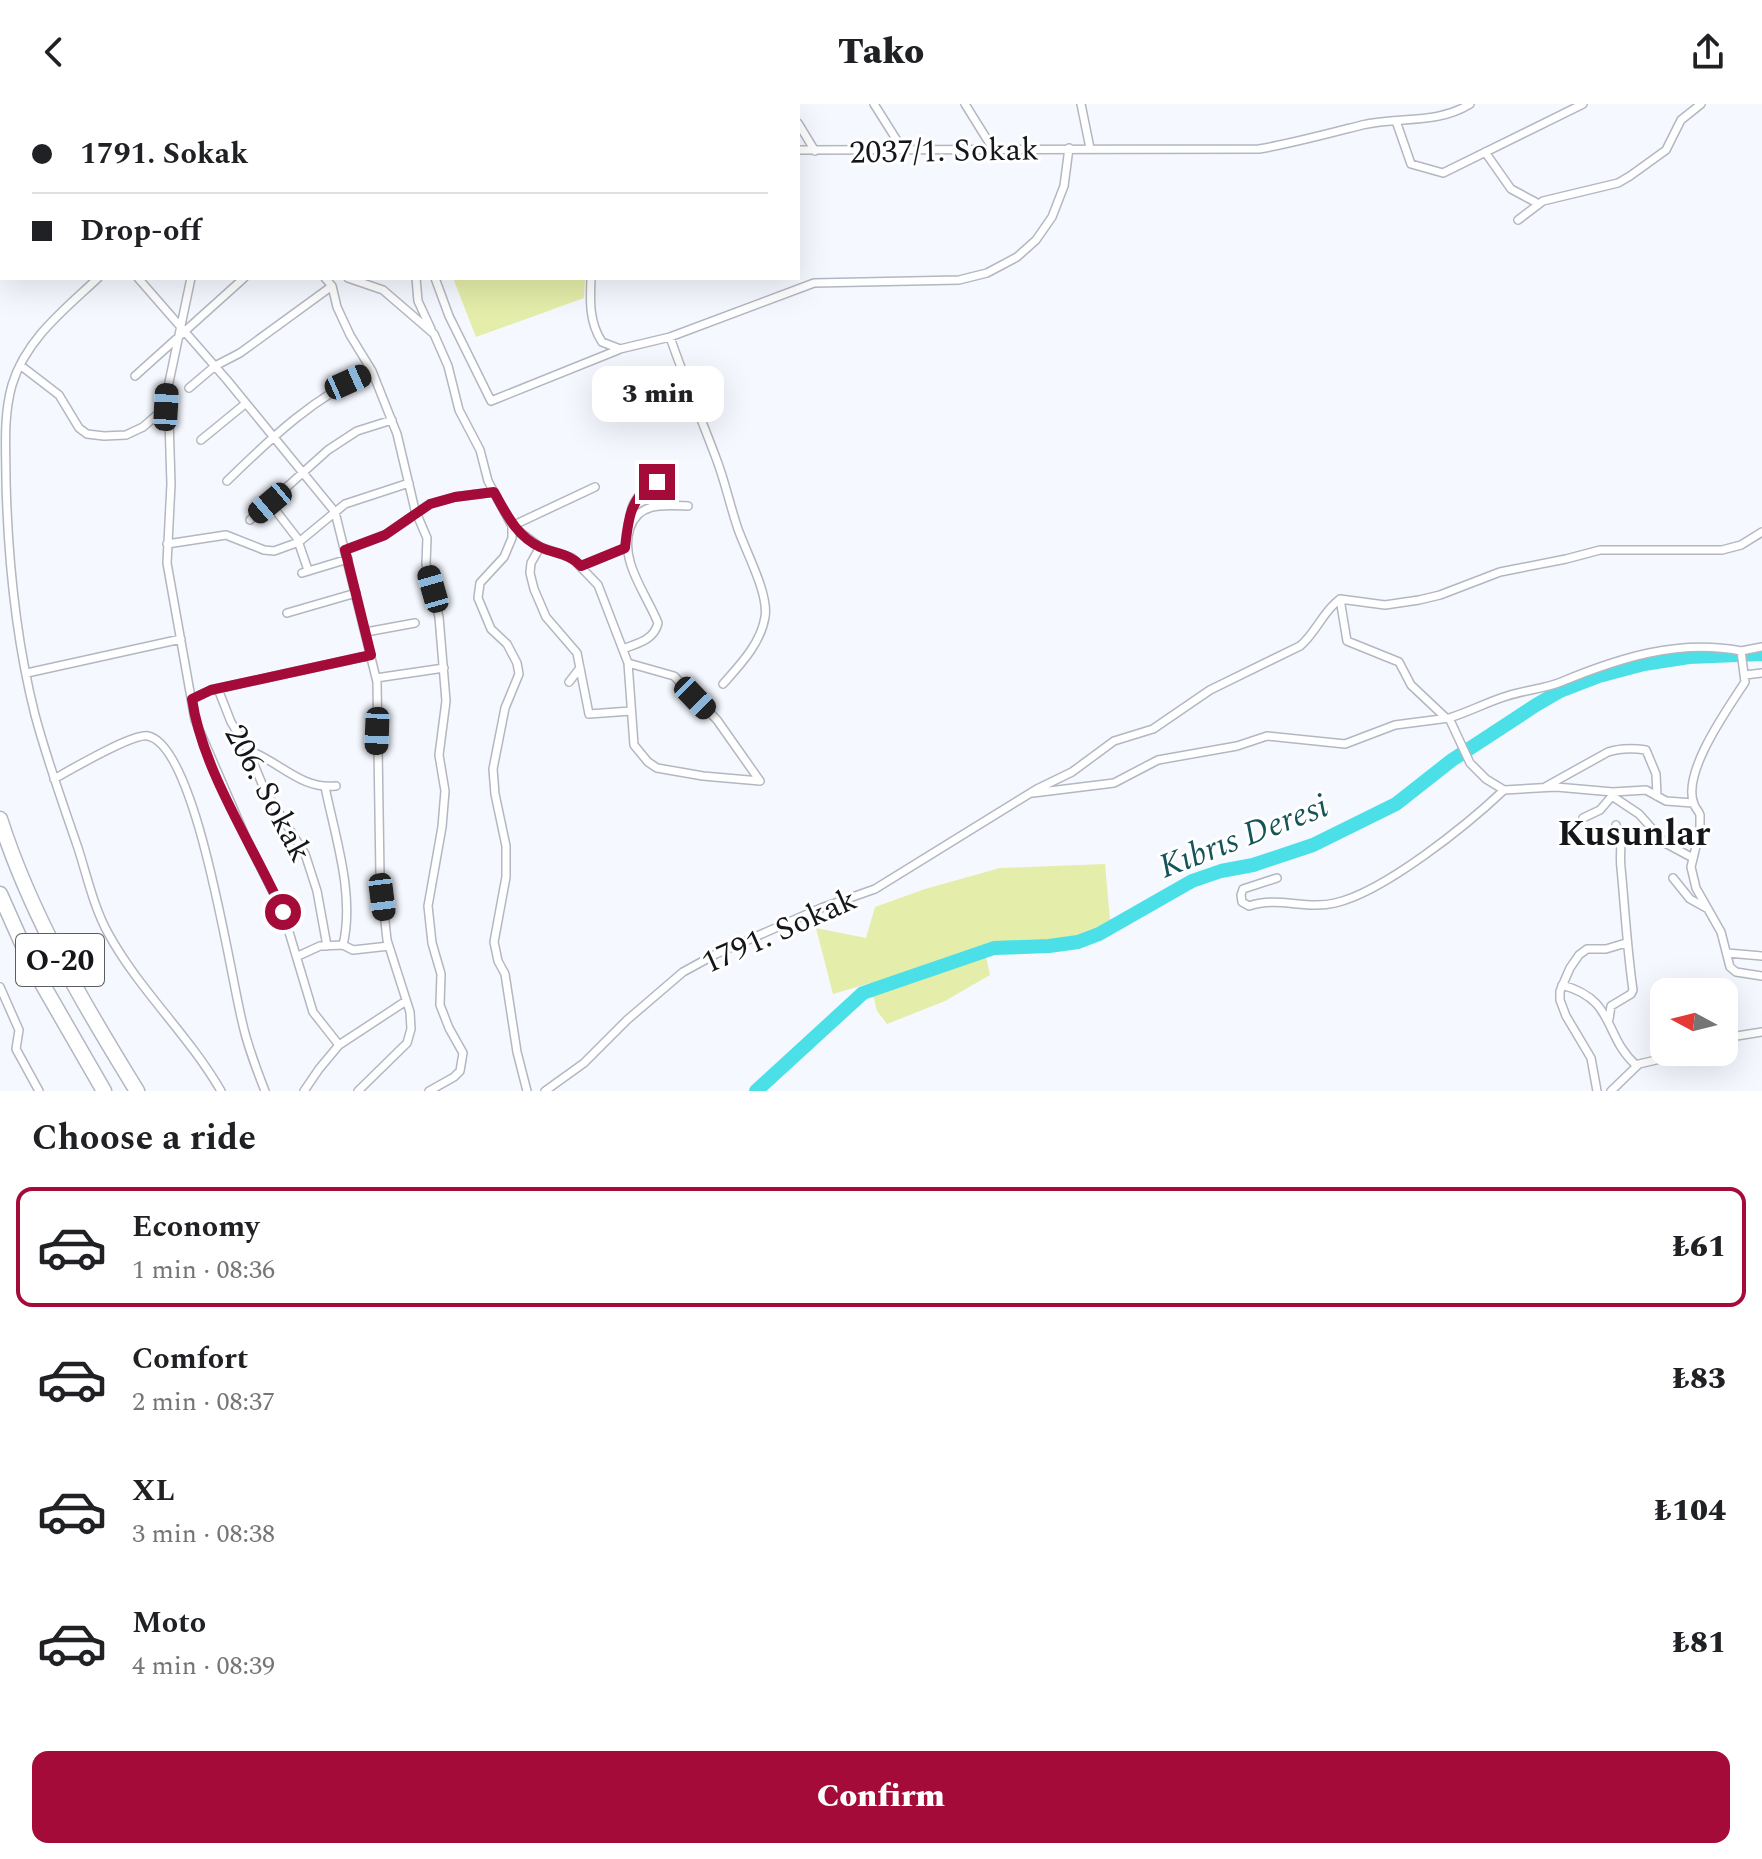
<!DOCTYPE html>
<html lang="en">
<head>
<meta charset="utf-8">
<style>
  :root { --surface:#fff; --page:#f2f2f2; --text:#202124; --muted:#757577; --line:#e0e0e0; --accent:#a50b38 }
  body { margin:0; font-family:Spectral,serif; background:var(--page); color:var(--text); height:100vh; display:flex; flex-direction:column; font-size:30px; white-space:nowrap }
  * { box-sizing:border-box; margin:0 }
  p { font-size:26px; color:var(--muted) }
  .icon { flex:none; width:44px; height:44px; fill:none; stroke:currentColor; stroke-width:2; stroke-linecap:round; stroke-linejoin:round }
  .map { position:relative; height:987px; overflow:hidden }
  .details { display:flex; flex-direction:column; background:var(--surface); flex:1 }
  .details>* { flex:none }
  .banner { position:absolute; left:0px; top:0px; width:800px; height:176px; box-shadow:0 8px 32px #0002; display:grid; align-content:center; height:176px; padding:0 32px; background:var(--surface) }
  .needle { width:52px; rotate:277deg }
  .tools { position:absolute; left:1650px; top:874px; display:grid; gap:16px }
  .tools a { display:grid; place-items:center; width:88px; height:88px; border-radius:16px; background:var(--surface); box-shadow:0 8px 32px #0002; font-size:40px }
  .end { position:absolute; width:36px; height:36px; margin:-18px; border:10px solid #a50b38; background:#fff; box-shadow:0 0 0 4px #fff }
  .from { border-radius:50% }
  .bubble { position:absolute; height:56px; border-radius:16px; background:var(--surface); box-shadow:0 8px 32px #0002; font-size:26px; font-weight:800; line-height:56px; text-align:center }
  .car { position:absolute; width:24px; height:48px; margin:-24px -12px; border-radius:10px; box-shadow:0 0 6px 2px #0007; background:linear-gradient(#222 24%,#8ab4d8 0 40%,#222 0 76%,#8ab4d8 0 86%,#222 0) }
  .banner b { display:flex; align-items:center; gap:28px; height:76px; font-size:30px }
  .banner b+b { border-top:2px solid var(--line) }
  .banner i { width:20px; height:20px; background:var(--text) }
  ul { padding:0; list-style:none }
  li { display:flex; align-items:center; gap:24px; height:120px; margin:0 16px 12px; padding:0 16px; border:4px solid transparent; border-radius:16px }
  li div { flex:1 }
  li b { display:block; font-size:30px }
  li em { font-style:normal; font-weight:800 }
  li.on { border-color:var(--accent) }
  li>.icon { width:72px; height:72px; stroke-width:1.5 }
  h2 { padding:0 32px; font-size:36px; line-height:96px }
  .primary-button { display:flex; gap:16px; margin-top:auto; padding:16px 32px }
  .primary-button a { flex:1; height:92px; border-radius:16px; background:var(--accent); color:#fff; font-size:32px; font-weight:800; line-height:92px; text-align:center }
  header { display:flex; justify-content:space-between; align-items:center; height:104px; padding:0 32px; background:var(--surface); font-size:36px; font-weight:800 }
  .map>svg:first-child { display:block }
  .green { fill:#e4eda9 }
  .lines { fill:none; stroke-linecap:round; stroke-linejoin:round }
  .river { stroke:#4be0e7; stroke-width:14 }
  .street-casing { stroke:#b2b7c1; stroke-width:10 }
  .highway-casing { stroke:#b2b7c1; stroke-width:17 }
  .street { stroke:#fff; stroke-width:7 }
  .highway { stroke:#fff; stroke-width:14 }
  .route { stroke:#a50b38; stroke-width:10 }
  .labels { text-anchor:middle; stroke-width:6; stroke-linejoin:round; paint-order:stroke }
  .shield { fill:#fff; stroke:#5a5c5e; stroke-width:2 }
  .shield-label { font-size:30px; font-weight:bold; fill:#141619 }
  .street-label { font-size:32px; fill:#141619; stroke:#fff }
  .water-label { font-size:34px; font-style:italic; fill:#155457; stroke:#fff }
  .quarter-label { font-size:36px; font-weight:bold; fill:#141619; stroke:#fff }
</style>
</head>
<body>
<header><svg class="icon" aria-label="back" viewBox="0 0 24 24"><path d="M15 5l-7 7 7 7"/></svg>Tako<svg class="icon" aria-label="share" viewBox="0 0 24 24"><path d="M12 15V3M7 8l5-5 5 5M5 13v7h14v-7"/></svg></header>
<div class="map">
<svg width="1762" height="987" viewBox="0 0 1762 987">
  <rect width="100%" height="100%" fill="#f5f8fe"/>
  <!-- green -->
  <path class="green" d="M453,174H585L584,194L476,233Z
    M1105,760L1110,816L1088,832L984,843L990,871L945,897L887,920L877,907L870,879L833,890L816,824L866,834L875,803L925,785L1000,764Z"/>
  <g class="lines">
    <!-- river -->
    <path class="river" d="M756,987L863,889L994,844L1049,842L1078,838L1099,830L1192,777L1221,767L1253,761L1313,741L1396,700L1452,656L1536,601L1560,587L1599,572L1644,560L1689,553L1762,550"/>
    <!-- street casing -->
    <g class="street-casing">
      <path id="street" d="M219,0V2
        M543,0L552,2
        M595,0V2
        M695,0L696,2
        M786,0L787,2
        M874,0L903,46
        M965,0L993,45
        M1081,0L1090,44
        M289,2L291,0
        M451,2V0
        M1396,17L1411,60L1443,69L1583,0
        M798,19L815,47
        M798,46L1259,45C1294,39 1327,30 1362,21C1399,12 1436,21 1470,0
        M1485,48L1511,85L1539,100
        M1518,116L1543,97L1618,79L1630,72L1666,46L1681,16L1701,0
        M98,174C64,206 26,235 12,281C3,313 6,345 6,378C8,455 16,536 35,611C47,656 63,700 78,744C87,772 94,804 108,829C139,886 188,930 221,987
        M138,174L227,276L335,408L377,578L380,771L387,836L410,908L411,925L407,939L358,987
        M191,174L168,283L171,380L167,459L195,616L246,734L283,808L313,908L339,941
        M325,174L332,182L337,203L350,231L372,267L397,330L415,406L427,434L426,460L439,513L446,597L439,651L445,687L442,723L428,802L432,839L441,870L440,901L449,924L463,949L460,967L454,973L429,987
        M348,174L383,186L434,230L448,262L459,306L480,346L488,377L512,422L540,443L572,454L598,481L628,559L634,641L648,658L657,664L703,672L760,677
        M416,174L418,197L431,225
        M435,174L449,212L491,297L618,246
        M591,174C590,197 589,218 602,238L620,245L670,233L814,179L959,176L987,169L1017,153L1036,136L1052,113L1064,82L1069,44
        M670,233C684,274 701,314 716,354C725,377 730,402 738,425C746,448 769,490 765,513C761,539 740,561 723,580
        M20,261L59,291L79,324L87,330L104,332L126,331L143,323L166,303
        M135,272L244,174
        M189,284L215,262L240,249L332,182
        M201,336L245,300
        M227,377C272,333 314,293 372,267
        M270,399L297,434L308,466
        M250,416L328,346L357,327L392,316
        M630,416C630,398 642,386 657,378
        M512,422V434L504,453L480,479L478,494L491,525L507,540L517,559L519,570L505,604L493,665L495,690L506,742V773L494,838L498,857L505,870L517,948L527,987
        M512,422L595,383
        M167,440L226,431L264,446L274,447L299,438L345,400L409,379
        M540,443L531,459L530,469L534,485L546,513L577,549L589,610L631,607
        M345,446L385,431L430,400L455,393L494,388
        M581,462L625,444
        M302,469L348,455
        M1340,495L1347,537L1399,558L1411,581L1446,614
        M287,509L356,489
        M366,528L415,519
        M1762,543L1741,547L1745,578C1729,603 1681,669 1694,700C1695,704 1699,707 1700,711V726L1691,763L1696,784L1721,828L1730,863L1736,868L1762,872
        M623,545C638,539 654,536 658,519C646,489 619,457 630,424C638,398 664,401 688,402
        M628,559L674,572L717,616L760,677
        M27,569L181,535
        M1745,571L1762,569
        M376,574L444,564
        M569,578L580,564
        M218,585L231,618L248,646L265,687L305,750L317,787L327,842
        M192,595L211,586L371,551
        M1449,614C1469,608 1487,598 1507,592C1524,586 1544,585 1561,578C1619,554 1678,535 1741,547
        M248,646C279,657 301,686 336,682
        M54,675C70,666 133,629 148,632C197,642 230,870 242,917C247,941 256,964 265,987
        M325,683C335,732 355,791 343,841
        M1545,683L1608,648C1620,644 1633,644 1646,646L1656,670L1657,692
        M1613,688L1612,692L1639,710L1665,739L1693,754
        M1033,689L1114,679L1158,656L1237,642L1267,632L1345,640L1395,621L1449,614L1470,659L1486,675L1504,686L1556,683L1613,688L1646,686L1666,697L1693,699
        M1583,714L1600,706L1612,692
        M1277,774L1243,785L1241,791L1242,798L1249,802C1278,792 1306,806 1335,799C1384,788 1467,721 1504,686
        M1673,774L1690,795L1708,805
        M1727,849L1762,852
        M298,852L320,842L343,841L353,846L389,842
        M1562,881C1617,896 1602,931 1637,962
        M0,883L19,926L16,945L39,987
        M1609,915L1611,902L1631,890L1633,886C1627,845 1625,805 1621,764C1619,748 1624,737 1616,721
        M1724,934L1762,928
        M304,987L319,965L339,941L406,897
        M545,987L584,959L627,916L683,868L716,850L821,804L875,785L1037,685L1072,668L1114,637L1153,625L1210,586L1300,542C1316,529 1323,507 1340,495L1385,501L1419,496L1440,491L1500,468L1566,455L1600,446H1722L1741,441L1762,428
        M1597,987L1591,954L1566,912L1560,896V887L1570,864L1579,851L1587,845H1606L1626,839
        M1611,987L1639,960L1690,948"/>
    </g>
    <!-- highway casing -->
    <g class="highway-casing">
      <path id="highway" d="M0,715C31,812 84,901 137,987
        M0,790L32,862L104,987"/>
    </g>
    <!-- street -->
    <use href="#street" class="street"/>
    <!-- highway -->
    <use href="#highway" class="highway"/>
  </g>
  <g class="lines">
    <!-- route -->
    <path class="route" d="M283,808C254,743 202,666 192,595L211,586L371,551L345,446L385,431L430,400L455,393L494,388C506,409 516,432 540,443C555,450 569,449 581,462L625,444C628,416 630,392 657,378"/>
  </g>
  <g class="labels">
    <!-- shield labels -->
    <rect class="shield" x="16" y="830" width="88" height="52" rx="6"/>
    <g class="shield-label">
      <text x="60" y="866">O-20</text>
    </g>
    <!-- street labels -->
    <g class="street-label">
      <text transform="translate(944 46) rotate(-1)" y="11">2037/1. Sokak</text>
      <text transform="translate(269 689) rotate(62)" y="11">206. Sokak</text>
      <text transform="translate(779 826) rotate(-24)" y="11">1791. Sokak</text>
    </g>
    <!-- water labels -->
    <g class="water-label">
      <text transform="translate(1243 731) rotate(-21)" y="12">Kıbrıs Deresi</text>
    </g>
    <!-- quarter labels -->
    <g class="quarter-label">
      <text x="1634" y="741">Kusunlar</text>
    </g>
  </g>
</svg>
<div class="tools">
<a><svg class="needle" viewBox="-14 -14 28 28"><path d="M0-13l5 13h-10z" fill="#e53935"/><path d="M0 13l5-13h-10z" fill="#757577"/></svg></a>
</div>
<i class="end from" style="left:283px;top:808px"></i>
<i class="end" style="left:657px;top:378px"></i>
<div class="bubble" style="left:592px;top:262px;width:132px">3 min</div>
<i class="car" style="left:348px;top:278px;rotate:66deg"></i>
<i class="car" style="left:166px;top:303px;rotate:3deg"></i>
<i class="car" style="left:270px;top:399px;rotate:230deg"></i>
<i class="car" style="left:433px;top:485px;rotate:344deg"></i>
<i class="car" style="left:695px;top:594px;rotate:136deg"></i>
<i class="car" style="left:377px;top:627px;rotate:182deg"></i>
<i class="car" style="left:382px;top:793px;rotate:173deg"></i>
<div class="banner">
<b><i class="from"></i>1791. Sokak</b>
<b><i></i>Drop-off</b>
</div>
</div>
<section class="details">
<h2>Choose a ride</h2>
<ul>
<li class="on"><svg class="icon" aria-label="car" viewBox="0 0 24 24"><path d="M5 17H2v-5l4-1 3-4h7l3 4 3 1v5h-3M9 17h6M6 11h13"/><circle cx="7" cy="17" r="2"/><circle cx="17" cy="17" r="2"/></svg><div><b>Economy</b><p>1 min · 08:36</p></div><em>₺61</em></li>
<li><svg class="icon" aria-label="car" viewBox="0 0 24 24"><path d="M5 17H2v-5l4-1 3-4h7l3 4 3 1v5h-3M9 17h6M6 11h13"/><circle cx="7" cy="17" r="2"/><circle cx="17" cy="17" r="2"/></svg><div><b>Comfort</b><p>2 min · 08:37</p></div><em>₺83</em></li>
<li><svg class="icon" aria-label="car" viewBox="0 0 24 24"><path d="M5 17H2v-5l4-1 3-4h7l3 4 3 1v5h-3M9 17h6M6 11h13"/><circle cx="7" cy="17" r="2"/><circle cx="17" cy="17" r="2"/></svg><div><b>XL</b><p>3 min · 08:38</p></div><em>₺104</em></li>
<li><svg class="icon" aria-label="car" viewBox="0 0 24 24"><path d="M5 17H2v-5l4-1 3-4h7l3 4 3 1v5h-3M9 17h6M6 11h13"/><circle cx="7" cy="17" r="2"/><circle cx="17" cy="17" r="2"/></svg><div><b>Moto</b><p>4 min · 08:39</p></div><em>₺81</em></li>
</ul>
<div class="primary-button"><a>Confirm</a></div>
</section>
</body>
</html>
